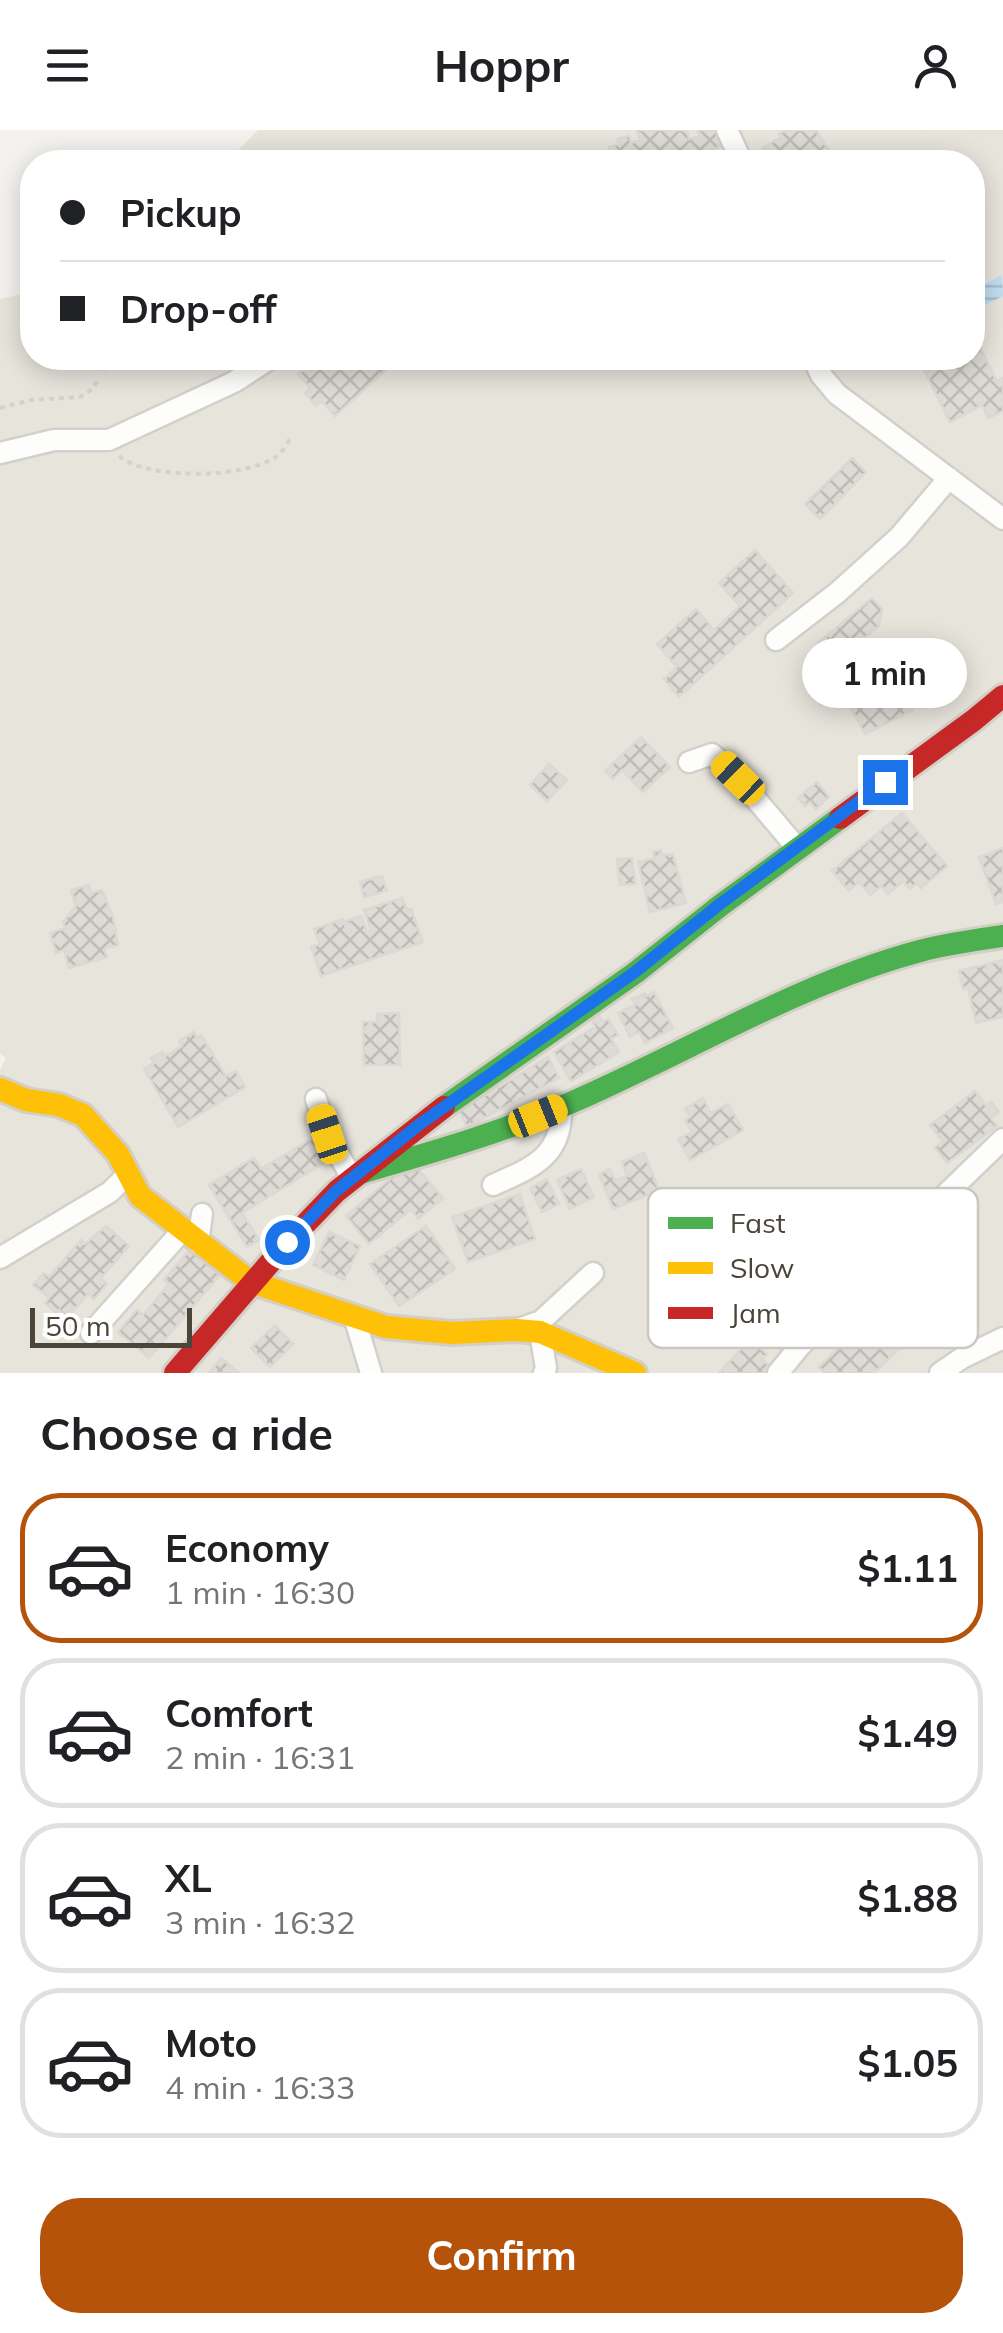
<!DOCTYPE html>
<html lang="en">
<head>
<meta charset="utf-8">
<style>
  :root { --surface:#fff; --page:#f6f6f6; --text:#202124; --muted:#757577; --line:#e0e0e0; --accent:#b45309 }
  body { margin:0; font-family:Mulish,sans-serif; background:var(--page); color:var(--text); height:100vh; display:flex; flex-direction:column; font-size:38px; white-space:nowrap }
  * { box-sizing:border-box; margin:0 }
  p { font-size:32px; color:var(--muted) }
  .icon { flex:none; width:55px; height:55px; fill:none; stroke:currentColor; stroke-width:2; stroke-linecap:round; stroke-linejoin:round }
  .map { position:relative; height:1243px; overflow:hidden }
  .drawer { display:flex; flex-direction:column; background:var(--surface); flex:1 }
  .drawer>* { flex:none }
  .hud { position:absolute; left:20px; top:20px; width:965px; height:220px; border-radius:40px; box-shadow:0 5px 25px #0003; display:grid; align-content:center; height:220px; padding:0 40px; background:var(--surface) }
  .scale { position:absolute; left:30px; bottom:25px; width:162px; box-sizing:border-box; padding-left:10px; border:5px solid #4b4439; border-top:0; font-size:28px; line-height:35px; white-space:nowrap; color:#4b4439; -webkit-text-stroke:8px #fff; paint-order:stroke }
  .end { position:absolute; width:45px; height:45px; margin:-22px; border:12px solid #1a73e8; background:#fff; box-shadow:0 0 0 5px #fff }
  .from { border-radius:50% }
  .bubble { position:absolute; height:70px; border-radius:35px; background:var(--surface); box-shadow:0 5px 25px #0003; font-size:32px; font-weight:700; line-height:70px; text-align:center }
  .car { position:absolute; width:30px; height:60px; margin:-30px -15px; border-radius:12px; box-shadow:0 0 8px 2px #0007; background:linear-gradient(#f5c518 24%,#345 0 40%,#f5c518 0 76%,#345 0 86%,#f5c518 0) }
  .hud b { display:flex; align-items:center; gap:35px; height:95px; font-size:38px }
  .hud b+b { border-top:2px solid var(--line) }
  .hud i { width:25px; height:25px; background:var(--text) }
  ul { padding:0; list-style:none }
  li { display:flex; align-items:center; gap:30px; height:150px; margin:0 20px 15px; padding:0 20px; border:5px solid var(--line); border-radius:40px }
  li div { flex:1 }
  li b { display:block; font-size:38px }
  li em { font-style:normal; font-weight:700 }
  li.active { border-color:var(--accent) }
  li>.icon { width:90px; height:90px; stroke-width:1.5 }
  h2 { padding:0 40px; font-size:45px; line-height:120px }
  .action { display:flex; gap:20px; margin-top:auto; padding:20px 40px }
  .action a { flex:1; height:115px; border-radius:40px; background:var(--accent); color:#fff; font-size:40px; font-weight:700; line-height:115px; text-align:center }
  header { display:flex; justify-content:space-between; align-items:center; height:130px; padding:0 40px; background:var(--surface); font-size:45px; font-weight:700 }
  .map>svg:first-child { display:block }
  .residential { fill:#e7e4dc }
  .water { fill:url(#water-rules) }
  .building { fill:url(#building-cross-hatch); stroke:#dcd9d4; stroke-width:2.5 }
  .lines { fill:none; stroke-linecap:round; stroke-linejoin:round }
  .street-casing { stroke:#d2d0cb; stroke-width:25 }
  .fast-casing { stroke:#d3cfc5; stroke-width:28 }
  .slow-casing { stroke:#d3cfc5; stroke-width:28 }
  .jam-casing { stroke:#d3cfc5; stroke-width:28 }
  .path { stroke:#d3d2cc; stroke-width:4; stroke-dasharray:5 5; stroke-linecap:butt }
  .street { stroke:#fdfdfc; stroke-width:20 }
  .fast { stroke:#4caf50; stroke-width:22 }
  .slow { stroke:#ffc107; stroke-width:22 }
  .jam { stroke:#c62828; stroke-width:22 }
  .route { stroke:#1a73e8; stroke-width:12 }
  .key { fill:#fff; stroke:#c9c7c4; stroke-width:2.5 }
  .key-label { font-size:28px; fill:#4b4439 }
</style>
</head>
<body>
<header><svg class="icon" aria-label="menu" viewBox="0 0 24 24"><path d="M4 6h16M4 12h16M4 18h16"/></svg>Hoppr<svg class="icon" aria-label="person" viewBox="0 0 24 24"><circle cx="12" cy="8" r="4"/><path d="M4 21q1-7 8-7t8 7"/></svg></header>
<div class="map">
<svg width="1003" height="1243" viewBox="0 0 1003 1243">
  <defs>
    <pattern id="water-rules" width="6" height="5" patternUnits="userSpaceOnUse" patternTransform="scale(2.5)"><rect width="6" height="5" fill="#c0ddf1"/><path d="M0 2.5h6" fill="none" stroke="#a6bfcf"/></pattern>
    <pattern id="building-cross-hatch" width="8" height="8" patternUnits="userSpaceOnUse" patternTransform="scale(2.5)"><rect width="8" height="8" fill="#dedbd6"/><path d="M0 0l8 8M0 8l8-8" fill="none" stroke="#c0bdb8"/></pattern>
  </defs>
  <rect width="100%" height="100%" fill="#f4f2ee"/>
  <!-- residential -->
  <path class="residential" d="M258,0H1003V1243H0V940L6,928L0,924V169L32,162V228H972V32H227Z"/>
  <!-- water -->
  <path class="water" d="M1002,145L1003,166L973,181V160Z"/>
  <!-- building -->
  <path class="building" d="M637,0H687L689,9L699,6L697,0H719L722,8L718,9L720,17L669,32H607L604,22L610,21L609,17L619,14L617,9L629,6L631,13L640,10Z
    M785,0H816L832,25L819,32H771L762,18L781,7L779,4Z
    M972,201L997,251L1003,248V281L988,288L982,275L950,292L918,228H972Z
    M38,228H107L105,240L38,230Z
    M317,228H399L335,286L322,271L316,276L305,263L310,258L298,244Z
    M852,328L866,342L820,389L805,374Z
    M755,420L793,463L679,567L664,549L677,537L657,514L696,479L714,500L740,476L719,453Z
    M872,468L882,479L879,496L834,532L818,513Z
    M894,543L913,580L865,604L849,574L864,567L861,560Z
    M641,607L670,637L643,662L622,640L613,649L605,641Z
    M549,634L567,650L547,671L530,655Z
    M817,652L829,667L816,679L810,672L805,676L798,668Z
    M902,683L947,736L921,758L917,753L910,759L903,751L888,764L881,756L870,765L859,752L849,761L832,741Z
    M1003,718V772L996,774L979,727Z
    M661,720L662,726L673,724L686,773L650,782L638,732L655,728L653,722Z
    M632,728L635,754L620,755L617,729Z
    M382,746L387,761L364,767L360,752Z
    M89,755L91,763L102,760L113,787L118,815L104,819L107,827L69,838L64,820L56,823L50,803L65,798L63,792L76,776L71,760Z
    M402,768L407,780L411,779L423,812L321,846L311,817L320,814L314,799L343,789L348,804L351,803L346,791L361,786L367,802L371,801L364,780Z
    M1003,830V887L976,893L968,858L963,859L959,841Z
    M654,862L673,898L645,913L639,902L630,907L618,883L635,875L632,869L645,863L646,866Z
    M399,883L400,935H364L363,892H377V884Z
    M598,884L603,892L608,889L618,905L611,909L619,922L571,951L554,922L595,897L591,889Z
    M194,902L197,908L201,905L226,946L236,941L245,957L178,997L144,939L154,933L151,928L162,922L165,926L182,916L179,911Z
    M548,927L559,948L467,997L459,981Z
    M975,961L986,975L991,972L999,982L991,988L997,996L947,1033L935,1017L943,1012L930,995Z
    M703,968L711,983L728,974L743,1000L690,1030L678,1009L692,1002L685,990L690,987L685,979Z
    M316,1006L330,1029L242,1083L259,1110L247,1117L209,1055L254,1028L261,1039Z
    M644,1023L659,1060L613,1079L599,1044L610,1039L615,1051L627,1046L622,1032Z
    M411,1031L443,1068L418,1089L411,1079L369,1114L346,1086Z
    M581,1039L594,1067L570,1079L557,1050Z
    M547,1049L559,1074L542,1082L530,1058Z
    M520,1064L535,1109L468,1132L452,1087Z
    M106,1096L129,1116L101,1148L107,1154L94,1169L88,1164L67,1188L59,1180L56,1183L45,1173L49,1168L33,1155L44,1143L49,1147L81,1110L85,1114Z
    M426,1096L455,1139L399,1176L370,1134Z
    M329,1102L360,1116L344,1150L313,1135Z
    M190,1119L220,1145L149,1228L118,1202L137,1180L143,1185L169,1154L164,1150Z
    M897,1160L912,1175L907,1181L922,1197L874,1243H825L819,1237Z
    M275,1195L293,1214L270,1237L251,1218Z
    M750,1209L767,1224L762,1229L773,1239L769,1243H719Z
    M221,1228L239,1243H209Z"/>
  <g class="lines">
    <!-- street casing -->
    <g class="street-casing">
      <path id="street" d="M727,0L742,32
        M813,228L821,245L837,264L1003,389
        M0,323L54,310H109L234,252L271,228
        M776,510L837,463L899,407L949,348
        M689,632L712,624L738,648L798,719
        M316,969L327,1004L352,1048
        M493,1055C531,1038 563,1027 561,977
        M198,1113L202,1084
        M0,1128L110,1062L127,1045
        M354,1186L371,1243
        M519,1199L541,1191L593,1143
        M540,1202L546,1238L544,1243
        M91,1203L182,1101
        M778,1243L800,1216L942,1068L1003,1009
        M940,1243L962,1228L1003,1208"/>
    </g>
    <!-- fast casing -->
    <g class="fast-casing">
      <path id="fast" d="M444,977L635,843L721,775L840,688
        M360,1043C433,1022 507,1001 577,970C691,920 800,853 920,821C947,814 975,810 1003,806"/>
    </g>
    <!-- slow casing -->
    <g class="slow-casing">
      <path id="slow" d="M0,959L26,970L59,975L83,985L118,1024L140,1066L251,1152L386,1197L452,1203L517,1200L540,1202L635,1243"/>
    </g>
    <!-- jam casing -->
    <g class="jam-casing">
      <path id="jam" d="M840,688L974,590L1003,566
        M175,1243L287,1113L337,1061L444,977"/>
    </g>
    <!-- path -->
    <path class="path" d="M0,278L31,270L80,267L94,258L98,248
      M119,326C147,350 247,349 277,326C283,322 287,313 291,307"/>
    <!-- street -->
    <use href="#street" class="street"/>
    <!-- fast -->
    <use href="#fast" class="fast"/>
    <!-- slow -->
    <use href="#slow" class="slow"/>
    <!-- jam -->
    <use href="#jam" class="jam"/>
  </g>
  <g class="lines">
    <!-- route -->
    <path class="route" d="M287,1112L336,1061L420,994L635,842L720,774L885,652"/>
  </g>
  <!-- legend -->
  <rect x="648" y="1058" width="330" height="160" rx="15" class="key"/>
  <rect x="668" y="1087" width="45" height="12" fill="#4caf50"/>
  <rect x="668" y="1132" width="45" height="12" fill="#ffc107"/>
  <rect x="668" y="1177" width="45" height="12" fill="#c62828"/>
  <g class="key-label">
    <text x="730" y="1103">Fast</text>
    <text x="730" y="1148">Slow</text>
    <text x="730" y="1193">Jam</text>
  </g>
</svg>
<div class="scale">50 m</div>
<i class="end from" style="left:287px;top:1112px"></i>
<i class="end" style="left:885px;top:652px"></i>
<div class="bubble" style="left:802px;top:508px;width:165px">1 min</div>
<i class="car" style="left:738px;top:648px;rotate:314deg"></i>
<i class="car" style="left:538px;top:986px;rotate:68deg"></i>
<i class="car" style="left:327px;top:1004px;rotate:342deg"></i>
<div class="hud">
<b><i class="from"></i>Pickup</b>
<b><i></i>Drop-off</b>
</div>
</div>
<section class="drawer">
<h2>Choose a ride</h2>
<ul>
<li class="active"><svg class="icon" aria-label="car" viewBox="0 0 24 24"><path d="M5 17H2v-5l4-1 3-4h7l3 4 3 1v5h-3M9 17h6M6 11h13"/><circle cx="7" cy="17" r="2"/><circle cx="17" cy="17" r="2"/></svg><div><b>Economy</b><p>1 min · 16:30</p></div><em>$1.11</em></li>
<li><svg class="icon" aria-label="car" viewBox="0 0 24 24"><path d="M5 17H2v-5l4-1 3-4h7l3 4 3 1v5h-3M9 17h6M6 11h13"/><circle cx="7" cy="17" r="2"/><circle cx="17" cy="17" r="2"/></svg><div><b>Comfort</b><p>2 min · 16:31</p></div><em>$1.49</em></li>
<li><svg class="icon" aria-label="car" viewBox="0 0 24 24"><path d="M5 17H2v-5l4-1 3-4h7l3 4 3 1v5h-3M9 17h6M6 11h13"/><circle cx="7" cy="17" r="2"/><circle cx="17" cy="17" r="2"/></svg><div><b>XL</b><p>3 min · 16:32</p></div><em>$1.88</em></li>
<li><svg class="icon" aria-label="car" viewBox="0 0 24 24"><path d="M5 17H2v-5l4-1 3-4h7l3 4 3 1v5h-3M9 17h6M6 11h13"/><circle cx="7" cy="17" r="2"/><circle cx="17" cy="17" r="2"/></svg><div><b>Moto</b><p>4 min · 16:33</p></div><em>$1.05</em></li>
</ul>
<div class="action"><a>Confirm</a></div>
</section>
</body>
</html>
